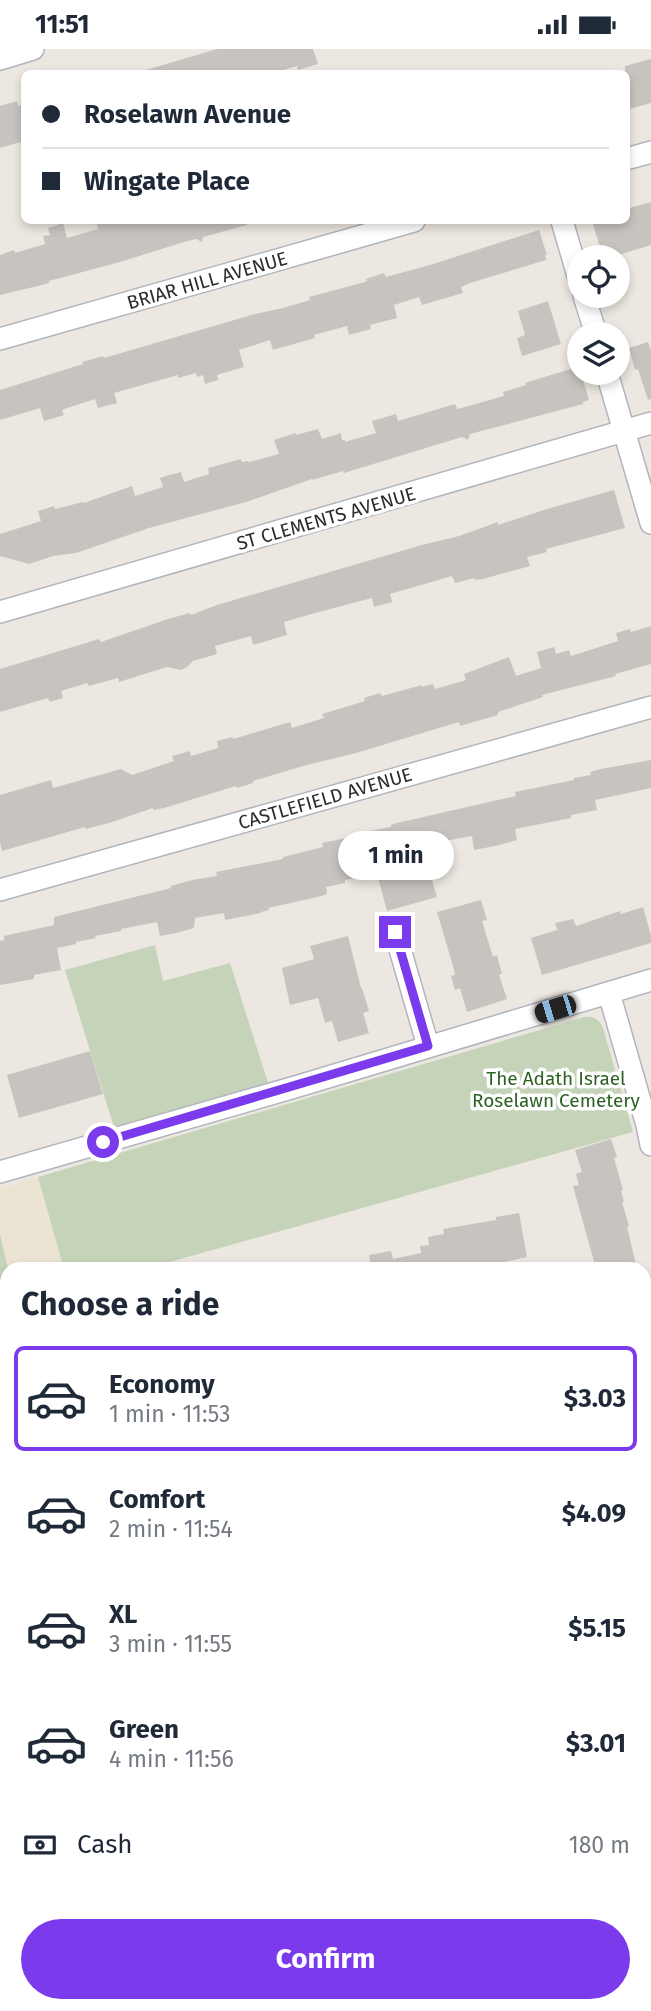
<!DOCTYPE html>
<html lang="en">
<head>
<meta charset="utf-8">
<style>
  :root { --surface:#fff; --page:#f6f6f7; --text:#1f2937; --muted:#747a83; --line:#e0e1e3; --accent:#7c3aed }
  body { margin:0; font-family:"Fira Sans",sans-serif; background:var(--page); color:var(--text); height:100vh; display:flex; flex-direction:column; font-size:26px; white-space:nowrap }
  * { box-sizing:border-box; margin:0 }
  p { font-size:23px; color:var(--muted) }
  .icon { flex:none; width:38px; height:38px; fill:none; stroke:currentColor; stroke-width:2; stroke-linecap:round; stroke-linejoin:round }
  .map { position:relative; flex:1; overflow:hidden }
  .sheet { position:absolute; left:0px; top:1213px; width:651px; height:751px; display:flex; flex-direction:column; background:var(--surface); border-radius:21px 21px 0 0; box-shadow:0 4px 10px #0003 }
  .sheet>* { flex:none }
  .hud { position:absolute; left:21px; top:21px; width:609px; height:154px; border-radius:10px; box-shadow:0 4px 10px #0003; display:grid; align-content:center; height:154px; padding:0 21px; background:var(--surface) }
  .tools { position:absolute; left:567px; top:196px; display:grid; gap:14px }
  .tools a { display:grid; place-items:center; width:63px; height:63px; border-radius:50%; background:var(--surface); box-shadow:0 4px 10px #0003; font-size:35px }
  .end { position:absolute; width:32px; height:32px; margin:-16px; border:9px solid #7c3aed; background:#fff; box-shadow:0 0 0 4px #fff }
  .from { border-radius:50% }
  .bubble { position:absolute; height:49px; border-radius:24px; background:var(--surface); box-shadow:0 4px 10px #0003; font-size:23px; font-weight:700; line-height:49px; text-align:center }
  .car { position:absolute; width:21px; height:42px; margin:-21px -10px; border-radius:9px; box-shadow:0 0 5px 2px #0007; background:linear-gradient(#222 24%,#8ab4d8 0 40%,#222 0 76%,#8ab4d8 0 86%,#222 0) }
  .hud b { display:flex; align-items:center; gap:24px; height:66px; font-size:26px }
  .hud b+b { border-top:2px solid var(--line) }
  .hud i { width:18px; height:18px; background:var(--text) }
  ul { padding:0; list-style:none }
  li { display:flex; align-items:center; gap:21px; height:105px; margin:0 14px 10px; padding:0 7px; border:4px solid transparent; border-radius:10px }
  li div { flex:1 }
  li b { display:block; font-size:26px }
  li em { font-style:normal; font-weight:700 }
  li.active { border-color:var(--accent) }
  li>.icon { width:63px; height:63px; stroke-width:1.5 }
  h2 { padding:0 21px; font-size:32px; line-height:84px }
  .pay { display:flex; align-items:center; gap:18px; height:77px; padding:0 21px; font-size:26px }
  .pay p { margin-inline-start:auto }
  .action { display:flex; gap:14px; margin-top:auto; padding:14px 21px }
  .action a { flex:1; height:80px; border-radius:42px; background:var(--accent); color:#fff; font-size:28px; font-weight:700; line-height:80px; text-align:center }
  .status { display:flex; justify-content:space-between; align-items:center; height:49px; padding:0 35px; background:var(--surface); direction:ltr }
  .status svg { height:19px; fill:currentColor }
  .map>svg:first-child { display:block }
  .education { fill:#ebe4d2 }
  .green { fill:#b4dba3 }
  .cemetery { fill:#c5d3b9 }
  .pitch { fill:#c3e1a0 }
  .building { fill:#c7c4bf }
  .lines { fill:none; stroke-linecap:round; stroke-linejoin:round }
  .minor-casing { stroke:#b3b5be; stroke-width:24 }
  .minor { stroke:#fff; stroke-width:21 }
  .route { stroke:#7c3aed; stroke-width:9 }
  .labels { text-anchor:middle; stroke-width:7; stroke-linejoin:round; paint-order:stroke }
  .street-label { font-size:19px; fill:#2c2c2c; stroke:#fff }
  .park-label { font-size:19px; fill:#2e6124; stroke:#fff }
</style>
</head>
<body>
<div class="status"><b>11:51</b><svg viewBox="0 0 49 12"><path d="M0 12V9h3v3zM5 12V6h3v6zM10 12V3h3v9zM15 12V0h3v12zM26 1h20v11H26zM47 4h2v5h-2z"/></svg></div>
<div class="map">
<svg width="651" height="1962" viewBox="0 0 651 1962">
  <rect width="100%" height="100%" fill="#ece7e0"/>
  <!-- education -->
  <path class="education" d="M38,1128L64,1220H8L0,1185V1140Z
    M7,1272V1532L0,1533V1273Z"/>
  <!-- green -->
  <path class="green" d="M7,1532V1930L0,1929V1533Z"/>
  <!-- cemetery -->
  <path class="cemetery" d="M155,896L163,932L230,914L268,1034L114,1078L65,921Z
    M584,968C593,967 599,970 603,979L633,1083L145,1220H64L38,1128Z
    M0,1185L8,1220L7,1272L0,1273Z"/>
  <!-- pitch -->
  <path class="pitch" d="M0,1585L7,1589V1672L0,1669Z"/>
  <!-- building -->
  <path class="building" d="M217,0H313L318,15L298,21L297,17L273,24L272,22L266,24L265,21L255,24H146V21Z
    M651,10V54L626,61L625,17Z
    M17,52L18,57L24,55V92L0,99V57Z
    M651,153V196L612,208L611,203L602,205L592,172H626V160Z
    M96,172H246L247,176L203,188L202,193L196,190L184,193L120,213L49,232V234L42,236L0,246V206L14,201L15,204L45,195L43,187L50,186L48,179L63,174L67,189L98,180Z
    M539,181L547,206H545L546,211L470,234L461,238L463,244L422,256L419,248L394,256L397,269L370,276L371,280L349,286L347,277L314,286L315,289L273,301L270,291L239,301L244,318L217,326L218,331L205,335L203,326L197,328L196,324L178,329V326L114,344L117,354L98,359L95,350L64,360L62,362L64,366L44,372L40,359L0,371V341L83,315L82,313L103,307L104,309L255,265L283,259L310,251L309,248L365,233L367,232L366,230L384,224L386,228L430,216Z
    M548,252L561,295L522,307L517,289L525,286L518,262Z
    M648,293L651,301V350L648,351L638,320L635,321L629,299Z
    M577,318L579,324H581L589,351L583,353V355L470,385L468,391L462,388L344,424L343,422L312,431V430L246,453L149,479L76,504L53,507L29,515L0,507V485L41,472L38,462L54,457L55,460L83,453L84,454L132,437L135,447L163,438L160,429L166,427L181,423L184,433L209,425L208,419L241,410L242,413L248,412L249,413L279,405L274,391L296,384V386L318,380L322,390L341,384L342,391H345V393L376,384L372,372L396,365L398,372L455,355L457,360L465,358L504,347L503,343L526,336L525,334Z
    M614,441L625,479L546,500L547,503L527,508L530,517L523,519L479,531V530L475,531L474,529L455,534L452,527L390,545L392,553L374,558L372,549L315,564L284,573L287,586L253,596L251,587L215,597L217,605L193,612L187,618L181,621L167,618L119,633L118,629L89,637L87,634L61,642L63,649L50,653L48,649L0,663V620L99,590L101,593L168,570L190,564L191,566L217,556L422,496L459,487L498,473V476L547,460Z
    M651,577V615L615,625L616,627L542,646L543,648L498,663V666L460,677L459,673L356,704L303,717L253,732V734L237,739L236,737L164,759L153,761V759L109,774L86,780L85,778L2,802L0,794V746L51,731L53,739L121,720L132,726L174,712L172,707L190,702L191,707L218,699L217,692L233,688V690L290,673L292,679L324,669L322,665L365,652L364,649L380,644L382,647L422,636V638L433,635L435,640L466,631L464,625L509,608L516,627L541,619L537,603L554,598L556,605L569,601L571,607L618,592L616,584L630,580L631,583Z
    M651,711V739L595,751L597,761L571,766V769L515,780L517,791L495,797L474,801L472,787L445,792L446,796L423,800L437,848L387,862L377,825L345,831V834L326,838L327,845L322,847L268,859L269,861L261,863V864L225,871L224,864L195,869L194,879L176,884L160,887L157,873L121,880V882L95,887L96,889L76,893V895L57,899L61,921L34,926V930L0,936V892L4,891V887L54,876V868L171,839V837L192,831L217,827L216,823L283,810V808L323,798L322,794L370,784V782L391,778V776L397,774L516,747L515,743L574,731V729L591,726L590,723L601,720Z
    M481,851L487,871L482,872L493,908L497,906L502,925L499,926L507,950L467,963L460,939L455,941L451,927L455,926L453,917L437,863Z
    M643,858L651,886V894L542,926L531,889L557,881L555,874L573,870L576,877L620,862L621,865Z
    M348,887L361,939H362L369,962L363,964L369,984L338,993L332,972L325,974L318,949L290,956L282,919L314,910L310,897Z
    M90,1002L103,1045L19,1069L7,1026Z
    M611,1090L617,1108L614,1109L623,1141L621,1142L624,1153H622L629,1177L627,1178L637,1220H596L573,1137L579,1136L576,1125L582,1123L575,1101Z
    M519,1164L527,1208L473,1220H371L369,1206L391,1202L393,1210L421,1204L420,1197L429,1196L428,1188L444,1185L443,1180L496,1171V1168Z"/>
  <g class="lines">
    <!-- minor casing -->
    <g class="minor-casing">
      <path id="minor" d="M0,10L33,0
        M626,110L651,103
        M562,172L579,230
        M584,247L596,285
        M0,290L414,172
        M607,324L651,474
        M0,563L651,374
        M0,841L651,658
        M395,883L428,997
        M609,944L647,1076L651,1096
        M0,1123L295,1038L651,931
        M644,1601L651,1599
        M0,1941L7,1942
        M86,1956L106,1962
        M291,1956L292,1962
        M560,1956L561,1962"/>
    </g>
    <!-- minor -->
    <use href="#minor" class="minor"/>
  </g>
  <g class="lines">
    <!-- route -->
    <path class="route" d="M103,1093L428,997L395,883"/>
  </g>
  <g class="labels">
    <!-- street labels -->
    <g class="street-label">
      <text transform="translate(207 231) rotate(-16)" y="7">BRIAR HILL AVENUE</text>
      <text transform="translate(326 469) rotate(-16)" y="7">ST CLEMENTS AVENUE</text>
      <text transform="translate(325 749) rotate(-16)" y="7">CASTLEFIELD AVENUE</text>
    </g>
    <!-- park labels -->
    <g class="park-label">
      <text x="556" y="1036">The Adath Israel<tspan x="556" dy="22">Roselawn Cemetery</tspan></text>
    </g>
  </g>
</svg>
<div class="tools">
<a><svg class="icon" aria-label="locate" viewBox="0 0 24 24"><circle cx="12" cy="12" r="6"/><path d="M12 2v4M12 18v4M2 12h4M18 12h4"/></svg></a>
<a><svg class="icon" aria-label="layers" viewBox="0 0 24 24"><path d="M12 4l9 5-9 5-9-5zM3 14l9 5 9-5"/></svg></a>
</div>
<i class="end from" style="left:103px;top:1093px"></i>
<i class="end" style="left:395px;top:883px"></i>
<div class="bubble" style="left:338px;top:782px;width:116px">1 min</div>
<i class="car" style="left:555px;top:960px;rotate:253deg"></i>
<div class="hud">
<b><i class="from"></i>Roselawn Avenue</b>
<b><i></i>Wingate Place</b>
</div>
<section class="sheet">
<h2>Choose a ride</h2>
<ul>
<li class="active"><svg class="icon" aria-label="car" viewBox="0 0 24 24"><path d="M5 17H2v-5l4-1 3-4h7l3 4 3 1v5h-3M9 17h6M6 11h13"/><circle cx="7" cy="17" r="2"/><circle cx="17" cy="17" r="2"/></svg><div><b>Economy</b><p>1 min · 11:53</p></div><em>$3.03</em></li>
<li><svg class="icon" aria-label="car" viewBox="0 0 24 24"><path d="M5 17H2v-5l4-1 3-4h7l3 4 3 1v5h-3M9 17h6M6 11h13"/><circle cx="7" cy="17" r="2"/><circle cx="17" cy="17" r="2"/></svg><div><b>Comfort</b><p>2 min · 11:54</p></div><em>$4.09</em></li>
<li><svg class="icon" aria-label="car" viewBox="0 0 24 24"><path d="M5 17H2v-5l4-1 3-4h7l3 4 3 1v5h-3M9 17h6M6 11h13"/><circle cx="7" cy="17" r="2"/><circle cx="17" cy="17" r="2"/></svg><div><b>XL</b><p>3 min · 11:55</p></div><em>$5.15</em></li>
<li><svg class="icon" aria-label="car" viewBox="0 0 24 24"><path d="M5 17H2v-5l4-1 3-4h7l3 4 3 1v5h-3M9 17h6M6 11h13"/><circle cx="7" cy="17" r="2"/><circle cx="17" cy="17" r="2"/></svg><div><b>Green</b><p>4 min · 11:56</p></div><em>$3.01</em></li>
</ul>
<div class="pay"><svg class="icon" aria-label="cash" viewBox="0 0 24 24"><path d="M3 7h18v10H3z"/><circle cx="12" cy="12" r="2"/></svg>Cash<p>180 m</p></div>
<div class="action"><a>Confirm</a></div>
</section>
</div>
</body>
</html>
